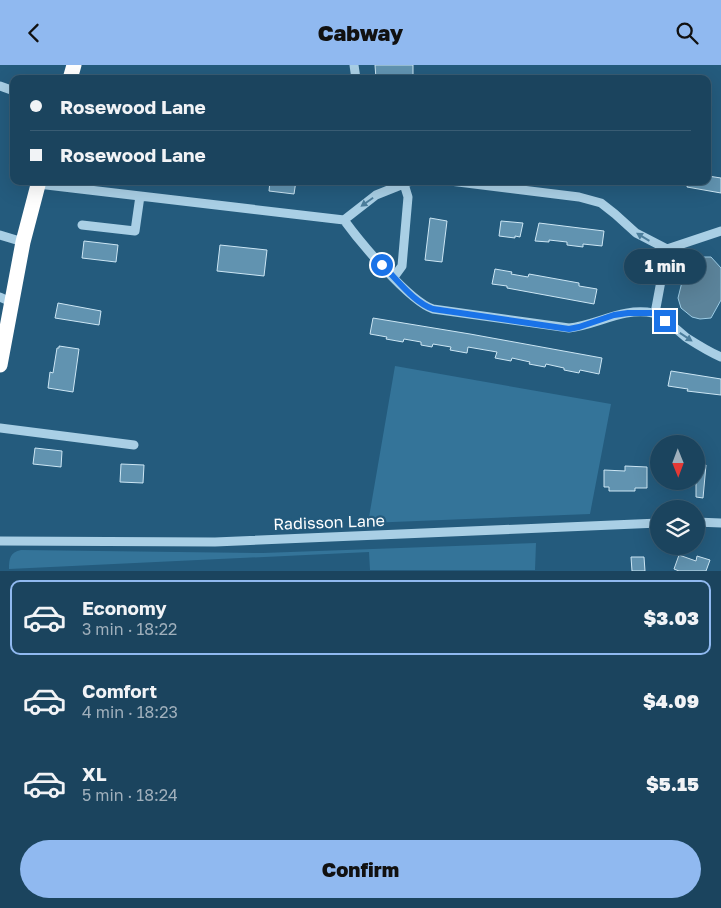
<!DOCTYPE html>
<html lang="en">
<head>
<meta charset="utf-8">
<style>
  :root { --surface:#1b445e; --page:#244b64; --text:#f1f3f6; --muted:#a0b0bc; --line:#395c73; --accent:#90b9f0 }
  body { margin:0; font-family:"Golos Text",sans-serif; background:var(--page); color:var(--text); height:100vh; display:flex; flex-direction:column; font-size:19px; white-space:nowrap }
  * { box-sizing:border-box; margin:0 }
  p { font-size:16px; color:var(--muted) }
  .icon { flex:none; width:28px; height:28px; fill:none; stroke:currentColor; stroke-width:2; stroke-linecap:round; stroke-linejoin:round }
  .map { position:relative; height:506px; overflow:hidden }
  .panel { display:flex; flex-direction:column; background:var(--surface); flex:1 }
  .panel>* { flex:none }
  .hud { position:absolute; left:10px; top:10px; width:701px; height:110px; border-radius:10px; box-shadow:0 5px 20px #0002,0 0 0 1px var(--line); display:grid; align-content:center; height:110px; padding:0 20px; background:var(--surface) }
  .needle { width:32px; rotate:179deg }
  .controls { position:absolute; left:650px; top:370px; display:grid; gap:10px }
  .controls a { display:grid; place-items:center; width:55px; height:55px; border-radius:50%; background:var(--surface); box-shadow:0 5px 20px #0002,0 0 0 1px var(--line); font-size:25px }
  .end { position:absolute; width:22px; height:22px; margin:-11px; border:6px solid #1a73e8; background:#fff; box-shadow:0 0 0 2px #fff }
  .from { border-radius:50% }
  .bubble { position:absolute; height:35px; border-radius:18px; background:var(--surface); box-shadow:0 5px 20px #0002,0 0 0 1px var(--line); font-size:16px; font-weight:800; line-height:35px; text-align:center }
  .hud b { display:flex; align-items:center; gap:18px; height:48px; font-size:19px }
  .hud b+b { border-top:1px solid var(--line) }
  .hud i { width:12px; height:12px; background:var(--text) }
  ul { padding:9px 0 0; list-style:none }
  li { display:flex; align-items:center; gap:15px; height:75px; margin:0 10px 8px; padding:0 10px; border:2px solid transparent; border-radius:10px }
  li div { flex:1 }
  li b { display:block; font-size:19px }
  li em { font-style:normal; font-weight:800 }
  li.selected { border-color:var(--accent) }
  li>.icon { width:45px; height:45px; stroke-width:1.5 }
  .action { display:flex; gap:10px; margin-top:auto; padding:10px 20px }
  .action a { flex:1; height:58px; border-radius:30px; background:var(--accent); color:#111; font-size:20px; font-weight:800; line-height:58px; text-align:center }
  header { display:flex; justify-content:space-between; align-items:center; height:65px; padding:0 20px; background:var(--accent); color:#111; font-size:22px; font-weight:800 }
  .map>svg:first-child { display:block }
  .green { fill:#347499 }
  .water { fill:#5b839a; stroke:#9dcde6 }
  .building { fill:#6193b0; stroke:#cce6f4 }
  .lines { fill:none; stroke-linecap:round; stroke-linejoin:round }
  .minor { stroke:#a9cfe5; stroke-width:9 }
  .highway { stroke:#fff; stroke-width:15 }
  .oneway { fill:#4c7e9c }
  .route { stroke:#1a73e8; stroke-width:6 }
  .labels { text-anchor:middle; stroke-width:4.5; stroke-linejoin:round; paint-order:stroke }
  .street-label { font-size:16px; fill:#fff; stroke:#245b7d }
</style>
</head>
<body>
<header><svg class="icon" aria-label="back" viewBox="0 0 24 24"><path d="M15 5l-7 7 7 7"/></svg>Cabway<svg class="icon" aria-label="search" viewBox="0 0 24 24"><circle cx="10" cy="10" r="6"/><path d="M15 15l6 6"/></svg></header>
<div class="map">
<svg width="721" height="506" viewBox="0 0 721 506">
  <rect width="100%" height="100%" fill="#245b7d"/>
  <!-- green -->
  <path class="green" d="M395,301L611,339L590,449L368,458Z
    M536,478L535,505H370L369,487L9,504C9,494 10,487 21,485L263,488Z"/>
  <!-- water -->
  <path class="water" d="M703,192H711L721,203V235L711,253L700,254L692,252L681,243L678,233L686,201L695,194Z"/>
  <!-- building -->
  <path class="building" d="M375,0H413V12L376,14Z
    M708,111L721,113V128L687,122L688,116H708Z
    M270,116H296L294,129L269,126Z
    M430,153L447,156L442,197L425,195Z
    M501,156L523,158L520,172L515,171V173L499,171Z
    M539,158L604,166L602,181L583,179V182L567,180V177L549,175V177L535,176Z
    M84,176L118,180L116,197L82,193Z
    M220,180L267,185L264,211L217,206Z
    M495,204L512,207L511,209L528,212L529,209L579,218V221L597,224L594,239L507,223V221L492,219Z
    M58,238L101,246L99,260L55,253Z
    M373,253L470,269L602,293L599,309L580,305L579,308L564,305V303L546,299L545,302L529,299L530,297L512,293L511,296L495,293L497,287L468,282L467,288L450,285L451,282L433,279L432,282L421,280V277L404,274L403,277L386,274L387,272L370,269Z
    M59,281L79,284L73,327L48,323L50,307L53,308L57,283H59Z
    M671,306L721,314V330L687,326L688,324L668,321Z
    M35,383L62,386L61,402L33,399Z
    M121,399L144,400L143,418L120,417Z
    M696,399L706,400L703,433L696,432Z
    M625,401L647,402V423H635V426H609V422H604V405L625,406Z
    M679,490L696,496L697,491L710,495L706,506H679L674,504Z
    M631,492H644L645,506H632Z"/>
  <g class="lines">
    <!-- minor -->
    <path class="minor" d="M354,0L356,14
      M0,21L14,26
      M411,116L376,130L344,155C360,177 409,236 433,244L569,263C597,260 623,242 653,248C661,249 679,267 687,273C698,280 709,287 721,292
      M450,116L579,132L601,138L615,149L636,168L667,184L721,166
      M38,119L344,155
      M82,160L135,166L140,131
      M0,170L23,177
      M394,212L402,201L408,132L404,119
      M0,232L11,237
      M655,248L667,184
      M0,363L134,380
      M696,457L721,458
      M0,476L215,477L659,458"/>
    <!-- highway -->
    <path class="highway" d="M70,14L74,0
      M0,300L23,177L39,116"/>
  </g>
  <!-- one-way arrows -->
  <defs><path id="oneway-solid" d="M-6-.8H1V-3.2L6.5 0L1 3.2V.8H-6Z" transform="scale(1.25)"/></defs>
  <g class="oneway">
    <use href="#oneway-solid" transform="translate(367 137) rotate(145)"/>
    <use href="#oneway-solid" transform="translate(643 172) rotate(-149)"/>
    <use href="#oneway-solid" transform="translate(686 272) rotate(34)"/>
  </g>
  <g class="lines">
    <!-- route -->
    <path class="route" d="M382,200C398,215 413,237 433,244L569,264L579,262L614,250L628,248H654L665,256"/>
  </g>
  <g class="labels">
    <!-- street labels -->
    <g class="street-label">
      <text transform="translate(329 457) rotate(-2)" y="6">Radisson Lane</text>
    </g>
  </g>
</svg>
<div class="controls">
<a><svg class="needle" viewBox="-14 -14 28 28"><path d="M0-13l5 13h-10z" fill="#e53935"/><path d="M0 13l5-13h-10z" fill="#a0b0bc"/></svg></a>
<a><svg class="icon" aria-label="layers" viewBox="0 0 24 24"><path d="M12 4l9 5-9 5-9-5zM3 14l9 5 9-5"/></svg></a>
</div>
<i class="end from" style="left:382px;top:200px"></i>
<i class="end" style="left:665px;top:256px"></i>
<div class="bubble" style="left:624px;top:184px;width:82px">1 min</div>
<div class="hud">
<b><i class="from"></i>Rosewood Lane</b>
<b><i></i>Rosewood Lane</b>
</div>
</div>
<section class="panel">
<ul>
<li class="selected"><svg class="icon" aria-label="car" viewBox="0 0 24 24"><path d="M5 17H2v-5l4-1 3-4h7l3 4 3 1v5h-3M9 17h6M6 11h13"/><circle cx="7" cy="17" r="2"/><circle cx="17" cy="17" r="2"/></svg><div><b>Economy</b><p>3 min · 18:22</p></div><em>$3.03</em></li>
<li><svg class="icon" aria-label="car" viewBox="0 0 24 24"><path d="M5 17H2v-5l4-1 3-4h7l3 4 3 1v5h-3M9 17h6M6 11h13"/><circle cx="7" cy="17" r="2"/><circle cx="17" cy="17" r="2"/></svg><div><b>Comfort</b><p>4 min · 18:23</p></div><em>$4.09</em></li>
<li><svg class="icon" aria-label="car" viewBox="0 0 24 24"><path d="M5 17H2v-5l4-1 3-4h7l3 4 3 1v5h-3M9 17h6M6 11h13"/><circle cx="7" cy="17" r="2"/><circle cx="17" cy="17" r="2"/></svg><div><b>XL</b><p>5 min · 18:24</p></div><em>$5.15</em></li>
</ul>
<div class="action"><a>Confirm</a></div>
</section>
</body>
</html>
